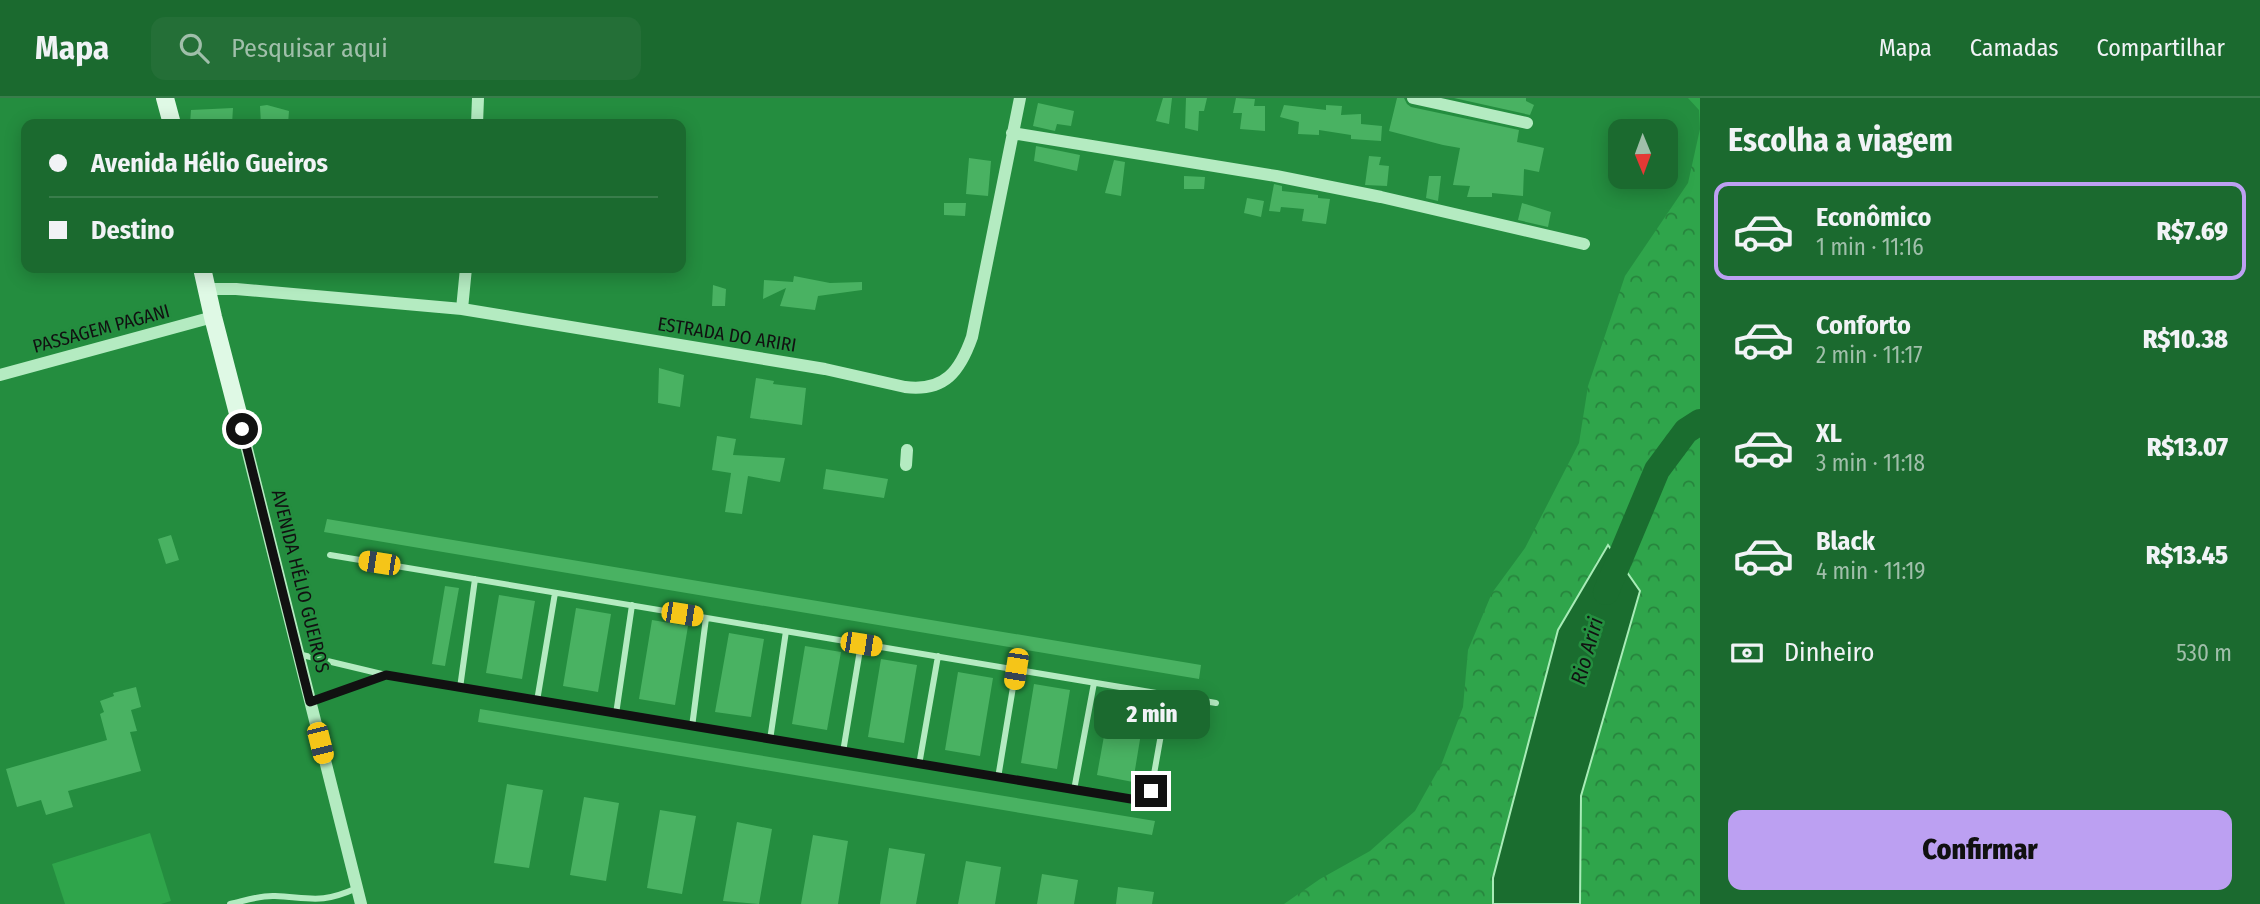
<!DOCTYPE html>
<html lang="pt">
<head>
<meta charset="utf-8">
<style>
  :root { --surface:#1b6a2f; --page:#246f37; --text:#f1f3f6; --muted:#a0bfaa; --line:#397d4b; --accent:#bca0f2 }
  body { margin:0; font-family:"Fira Sans Condensed",sans-serif; background:var(--page); color:var(--text); height:100vh; display:flex; flex-direction:column; font-size:26px; white-space:nowrap }
  * { box-sizing:border-box; margin:0 }
  p { font-size:23px; color:var(--muted) }
  .icon { flex:none; width:38px; height:38px; fill:none; stroke:currentColor; stroke-width:2; stroke-linecap:round; stroke-linejoin:round }
  .map { position:relative; flex:1; overflow:hidden }
  .drawer { display:flex; flex-direction:column; background:var(--surface); width:560px }
  .drawer>* { flex:none }
  .top-card { position:absolute; left:21px; top:21px; width:665px; height:154px; border-radius:14px; box-shadow:0 4px 18px #0003; display:grid; align-content:center; height:154px; padding:0 28px; background:var(--surface) }
  .needle { width:46px; rotate:179deg }
  .controls { position:absolute; left:1608px; top:21px; display:grid; gap:14px }
  .controls a { display:grid; place-items:center; width:70px; height:70px; border-radius:14px; background:var(--surface); box-shadow:0 4px 18px #0003; font-size:35px }
  .end { position:absolute; width:32px; height:32px; margin:-16px; border:9px solid #111; background:#fff; box-shadow:0 0 0 4px #fff }
  .from { border-radius:50% }
  .bubble { position:absolute; height:49px; border-radius:14px; background:var(--surface); box-shadow:0 4px 18px #0003; font-size:23px; font-weight:800; line-height:49px; text-align:center }
  .car { position:absolute; width:21px; height:42px; margin:-21px -10px; border-radius:9px; box-shadow:0 0 5px 2px #0007; background:linear-gradient(#f5c518 24%,#345 0 40%,#f5c518 0 76%,#345 0 86%,#f5c518 0) }
  .top-card b { display:flex; align-items:center; gap:24px; height:66px; font-size:26px }
  .top-card b+b { border-top:2px solid var(--line) }
  .top-card i { width:18px; height:18px; background:var(--text) }
  ul { padding:0; list-style:none }
  li { display:flex; align-items:center; gap:21px; height:98px; margin:0 14px 10px; padding:0 14px; border:4px solid transparent; border-radius:14px }
  li div { flex:1 }
  li b { display:block; font-size:26px }
  li em { font-style:normal; font-weight:800 }
  li.current { border-color:var(--accent) }
  li>.icon { width:63px; height:63px; stroke-width:1.5 }
  h2 { padding:0 28px; font-size:32px; line-height:84px }
  .pay { display:flex; align-items:center; gap:18px; height:77px; padding:0 28px; font-size:26px }
  .pay p { margin-inline-start:auto }
  .primary-button { display:flex; gap:14px; margin-top:auto; padding:14px 28px }
  .primary-button a { flex:1; height:80px; border-radius:14px; background:var(--accent); color:#111; font-size:28px; font-weight:800; line-height:80px; text-align:center }
  header { display:flex; align-items:center; gap:42px; box-sizing:border-box; height:98px; padding:0 35px; background:var(--surface); border-bottom:2px solid var(--line) }
  header strong { font-size:33px }
  nav { display:flex; gap:38px; margin-inline-start:auto; font-size:24px }
  .search { width:490px; height:63px; background:var(--page); display:flex; align-items:center; gap:18px; box-sizing:border-box; padding:0 24px; border-radius:14px; color:var(--muted); font-size:26px }
  main { display:flex; flex:1; min-height:0 }
  .map>svg:first-child { display:block }
  .green { fill:#2fa54b }
  .forest { fill:url(#forest-crowns) }
  .water { fill:#1a6d2f; stroke:#a8ecb7; stroke-width:2 }
  .lines { fill:none; stroke-linecap:round; stroke-linejoin:round }
  .river { stroke:#1a6d2f; stroke-width:26 }
  .building { fill:#49b262 }
  .service { stroke:#b4ebc1; stroke-width:6 }
  .minor { stroke:#b4ebc1; stroke-width:12 }
  .secondary { stroke:#dff9e5; stroke-width:18 }
  .route { stroke:#111; stroke-width:9 }
  .labels { text-anchor:middle; stroke-width:5; stroke-linejoin:round; paint-order:stroke }
  .street-label { font-size:19px; fill:#111; stroke:#248d3f }
  .water-label { font-size:21px; font-style:italic; fill:#111; stroke:#248d3f }
</style>
</head>
<body>
<header>
<strong>Mapa</strong>
<div class="search"><svg class="icon" aria-label="search" viewBox="0 0 24 24"><circle cx="10" cy="10" r="6"/><path d="M15 15l6 6"/></svg>Pesquisar aqui</div>
<nav><a>Mapa</a><a>Camadas</a><a>Compartilhar</a></nav>
</header>
<main>
<div class="map">
<svg width="1700" height="806" viewBox="0 0 1700 806">
  <defs>
    <pattern id="forest-crowns" width="20" height="18" patternUnits="userSpaceOnUse" patternTransform="scale(1.75)"><rect width="20" height="18" fill="#2fa54b"/><path d="M2 6a3 3 0 1 1 6 0M12 15a3 3 0 1 1 6 0" fill="none" stroke="#27853d"/></pattern>
  </defs>
  <rect width="100%" height="100%" fill="#248d3f"/>
  <!-- green -->
  <path class="green" d="M150,735L171,803L161,806H65L52,766Z"/>
  <!-- forest -->
  <path class="forest" d="M1688,0H1700V806H1580L1581,698L1640,493L1558,532L1493,780V806H1284L1320,781L1370,753L1415,713L1442,665L1463,609L1468,552L1492,495L1525,450L1579,345L1588,288L1625,178L1688,85L1700,31L1699,12Z"/>
  <!-- water -->
  <path class="water" d="M1608,447L1640,493L1581,698L1580,806H1493V780L1558,532Z"/>
  <g class="lines">
    <!-- river -->
    <path class="river" d="M1606,494L1657,372L1686,333L1700,324"/>
  </g>
  <!-- building -->
  <path class="building" d="M1163,0H1172L1169,26L1156,23Z
    M1186,0H1207L1204,13H1199L1198,33L1185,30Z
    M1236,0L1255,1L1254,8H1265V33L1240,31L1242,15H1233Z
    M1397,0H1404L1407,6L1411,9L1519,32L1517,44L1544,50L1539,74L1524,71L1523,98L1492,95V99H1467L1470,88L1453,87L1460,50L1443,47L1389,33Z
    M1454,0H1526V3L1534,7L1530,17Z
    M1038,5L1074,13L1071,28L1057,26L1055,33L1033,28Z
    M267,7L289,13L288,26H261L260,8Z
    M1284,7L1326,12V7L1342,8L1341,17L1361,16V26L1382,28L1381,43L1351,41V37L1319,32V37L1298,36L1299,24L1280,19Z
    M233,10L232,26H190L191,12Z
    M1036,48L1080,57L1077,73L1034,63Z
    M1369,58L1381,59L1379,67L1389,68L1387,88L1365,87Z
    M969,60L991,63L988,98L966,96Z
    M1114,62L1125,64L1121,98L1105,95Z
    M1184,78L1205,79L1204,91H1184Z
    M1429,78H1441L1438,103L1426,100Z
    M1274,86L1282,88V93L1318,97V100L1330,101L1326,126L1302,123L1304,111L1281,109L1280,114L1269,113Z
    M1247,100L1264,103L1261,119L1244,115Z
    M944,105H966L965,118L944,117Z
    M1522,105L1551,114L1548,129L1518,122Z
    M794,178L830,185L862,184V192L818,198L815,212L780,208L786,190L763,201L764,182L793,184Z
    M713,187L726,191L725,208H712Z
    M659,270L684,277L680,309L658,305Z
    M756,280L774,283L773,286L806,290L802,327L750,320Z
    M717,338L736,341L733,357L785,360L780,384L748,378L742,416L725,414L731,375L712,372Z
    M826,371L888,381L884,400L823,391Z
    M327,421L1201,567L1199,581L324,434Z
    M171,437L179,462L166,466L158,441Z
    M445,488L459,490L445,568L432,566Z
    M499,497L535,503L522,581L486,575Z
    M576,510L611,516L598,594L563,588Z
    M652,522L688,528L675,607L639,601Z
    M729,535L764,541L751,619L715,614Z
    M805,548L841,554L827,632L792,626Z
    M881,561L917,567L904,645L868,639Z
    M958,574L993,580L980,658L945,652Z
    M1034,586L1070,592L1057,671L1021,665Z
    M136,589L141,609L131,612L137,633L130,634L141,673L68,693L73,709L46,717L41,702L17,709L6,671L107,642L100,616L104,614L100,603L114,598L113,595Z
    M1111,599L1146,605L1133,684L1097,677Z
    M480,611L1155,723L1152,737L478,624Z
    M507,686L543,692L529,770L494,765Z
    M584,699L619,705L606,783L570,777Z
    M660,712L696,718L682,796L647,790Z
    M737,724L772,731L759,806L723,803Z
    M813,737L848,743L838,806H801Z
    M889,750L925,756L916,806H880Z
    M966,763L1001,769L995,806H958Z
    M1042,776L1078,782L1074,806H1037Z
    M1118,789L1154,794L1152,806H1116Z"/>
  <g class="lines">
    <!-- service -->
    <path class="service" d="M330,457L1216,605
      M298,556L386,577L1137,702L1146,700L1151,693L1168,597
      M460,590L475,481
      M537,603L555,495
      M310,604L384,578
      M616,616L632,507
      M692,629L706,520
      M770,642L786,533
      M843,654L861,546
      M919,667L938,558
      M998,680L1016,571
      M1074,692L1094,585
      M230,806C244,803 261,797 275,798C312,800 321,806 357,790"/>
    <!-- minor -->
    <path class="minor" d="M1413,0L1527,25
      M477,26L478,0
      M1012,35L1276,78L1381,99L1584,146
      M207,191H236L462,211L825,271L905,289C945,294 960,273 972,239L1020,0
      M462,211L466,170
      M0,277L213,219
      M242,331L361,806
      M906,367L907,352"/>
    <!-- secondary -->
    <path class="secondary" d="M165,0L172,26
      M202,170L213,219L242,331"/>
  </g>
  <g class="lines">
    <!-- route -->
    <path class="route" d="M242,331L310,604L386,577L1137,702L1146,700L1151,693"/>
  </g>
  <g class="labels">
    <!-- street labels -->
    <g class="street-label">
      <text transform="translate(101 230) rotate(-15)" y="7">PASSAGEM PAGANI</text>
      <text transform="translate(727 236) rotate(9)" y="7">ESTRADA DO ARIRI</text>
      <text transform="translate(301 483) rotate(76)" y="7">AVENIDA HÉLIO GUEIROS</text>
    </g>
    <!-- water labels -->
    <g class="water-label">
      <text transform="translate(1587 553) rotate(-74)" y="7">Rio Ariri</text>
    </g>
  </g>
</svg>
<div class="controls">
<a><svg class="needle" viewBox="-14 -14 28 28"><path d="M0-13l5 13h-10z" fill="#e53935"/><path d="M0 13l5-13h-10z" fill="#a0bfaa"/></svg></a>
</div>
<i class="end from" style="left:242px;top:331px"></i>
<i class="end" style="left:1151px;top:693px"></i>
<div class="bubble" style="left:1094px;top:592px;width:116px">2 min</div>
<i class="car" style="left:379px;top:465px;rotate:279deg"></i>
<i class="car" style="left:682px;top:516px;rotate:99deg"></i>
<i class="car" style="left:861px;top:546px;rotate:99deg"></i>
<i class="car" style="left:1016px;top:571px;rotate:189deg"></i>
<i class="car" style="left:320px;top:645px;rotate:166deg"></i>
<div class="top-card">
<b><i class="from"></i>Avenida Hélio Gueiros</b>
<b><i></i>Destino</b>
</div>
</div>
<section class="drawer">
<h2>Escolha a viagem</h2>
<ul>
<li class="current"><svg class="icon" aria-label="car" viewBox="0 0 24 24"><path d="M5 17H2v-5l4-1 3-4h7l3 4 3 1v5h-3M9 17h6M6 11h13"/><circle cx="7" cy="17" r="2"/><circle cx="17" cy="17" r="2"/></svg><div><b>Econômico</b><p>1 min · 11:16</p></div><em>R$7.69</em></li>
<li><svg class="icon" aria-label="car" viewBox="0 0 24 24"><path d="M5 17H2v-5l4-1 3-4h7l3 4 3 1v5h-3M9 17h6M6 11h13"/><circle cx="7" cy="17" r="2"/><circle cx="17" cy="17" r="2"/></svg><div><b>Conforto</b><p>2 min · 11:17</p></div><em>R$10.38</em></li>
<li><svg class="icon" aria-label="car" viewBox="0 0 24 24"><path d="M5 17H2v-5l4-1 3-4h7l3 4 3 1v5h-3M9 17h6M6 11h13"/><circle cx="7" cy="17" r="2"/><circle cx="17" cy="17" r="2"/></svg><div><b>XL</b><p>3 min · 11:18</p></div><em>R$13.07</em></li>
<li><svg class="icon" aria-label="car" viewBox="0 0 24 24"><path d="M5 17H2v-5l4-1 3-4h7l3 4 3 1v5h-3M9 17h6M6 11h13"/><circle cx="7" cy="17" r="2"/><circle cx="17" cy="17" r="2"/></svg><div><b>Black</b><p>4 min · 11:19</p></div><em>R$13.45</em></li>
</ul>
<div class="pay"><svg class="icon" aria-label="cash" viewBox="0 0 24 24"><path d="M3 7h18v10H3z"/><circle cx="12" cy="12" r="2"/></svg>Dinheiro<p>530 m</p></div>
<div class="primary-button"><a>Confirmar</a></div>
</section>
</main>
</body>
</html>
